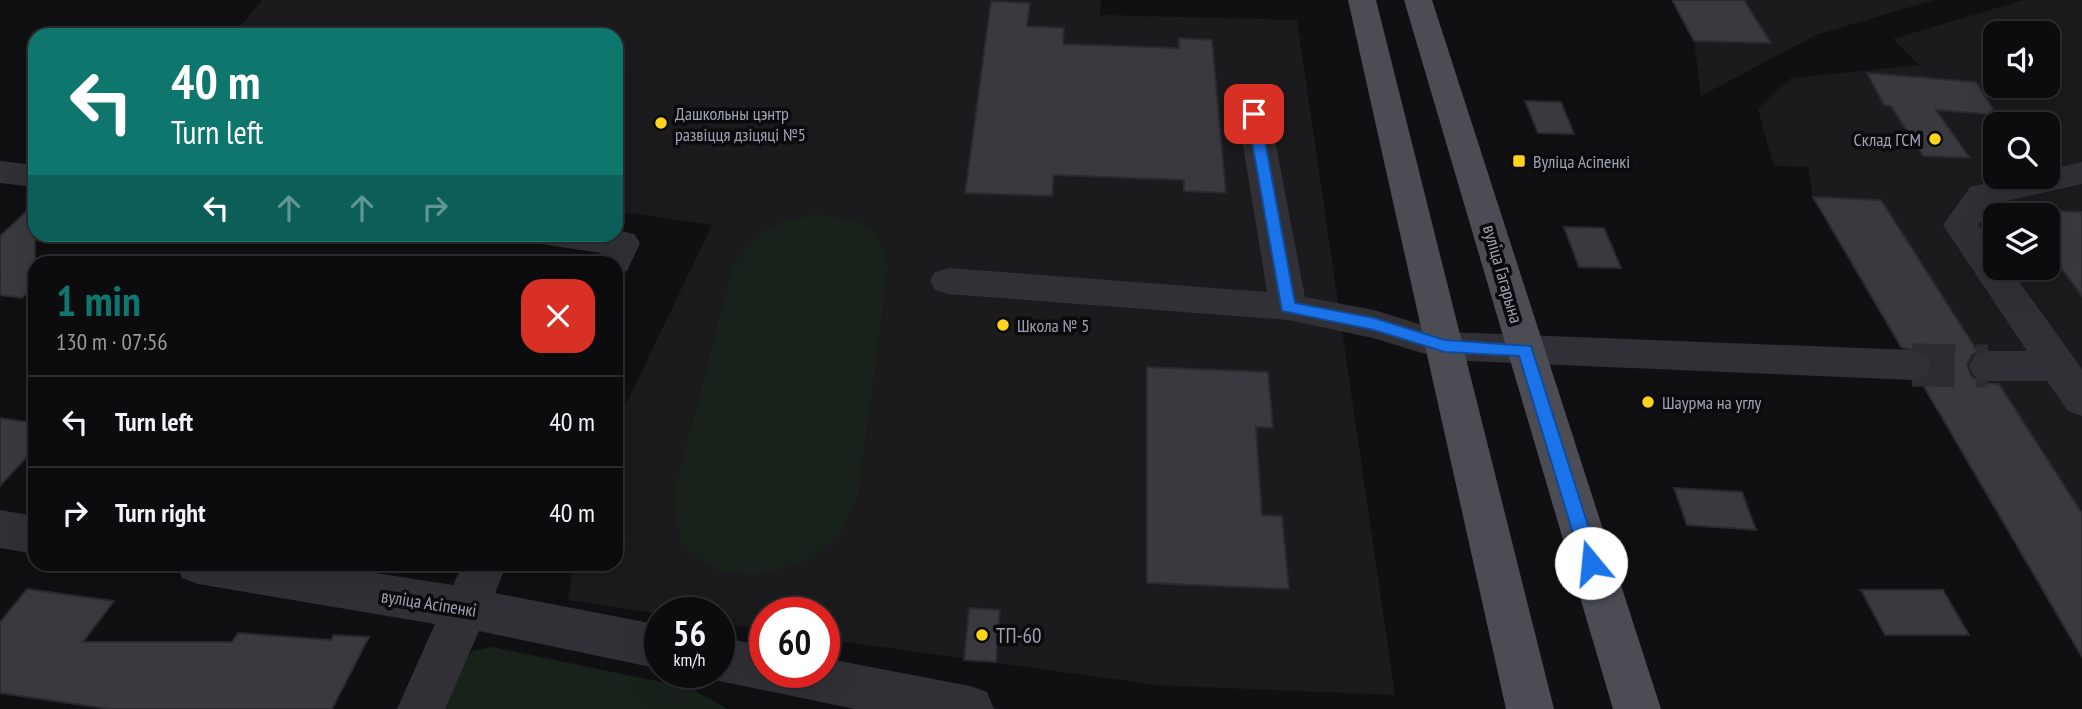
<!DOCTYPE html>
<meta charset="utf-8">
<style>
:root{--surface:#0c0b0d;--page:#1a191b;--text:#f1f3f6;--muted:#9a9b9d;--line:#2c2b2e;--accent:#0f766e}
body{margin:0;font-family:"PT Sans Narrow",sans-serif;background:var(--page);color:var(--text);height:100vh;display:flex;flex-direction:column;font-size:26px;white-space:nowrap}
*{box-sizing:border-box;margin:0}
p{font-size:23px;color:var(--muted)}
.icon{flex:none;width:38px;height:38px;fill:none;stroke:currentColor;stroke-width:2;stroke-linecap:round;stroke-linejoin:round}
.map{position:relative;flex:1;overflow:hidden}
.panel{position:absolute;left:28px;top:256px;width:595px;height:315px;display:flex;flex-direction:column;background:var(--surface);border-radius:21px;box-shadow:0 7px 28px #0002,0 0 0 2px var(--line)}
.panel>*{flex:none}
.hud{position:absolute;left:28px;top:28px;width:595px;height:214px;border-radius:21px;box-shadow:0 7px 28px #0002,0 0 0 2px var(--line);background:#0f766e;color:#fff;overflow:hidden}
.buttons{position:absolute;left:1983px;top:21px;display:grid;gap:14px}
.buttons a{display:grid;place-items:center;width:77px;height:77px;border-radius:14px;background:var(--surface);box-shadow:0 7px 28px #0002,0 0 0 2px var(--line);font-size:35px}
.speed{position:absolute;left:644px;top:597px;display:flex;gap:14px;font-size:35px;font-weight:700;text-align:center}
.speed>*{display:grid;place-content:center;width:91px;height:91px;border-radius:50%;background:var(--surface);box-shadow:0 7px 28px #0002,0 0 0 2px var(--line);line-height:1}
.speed small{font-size:18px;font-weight:400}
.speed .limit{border:10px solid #d22;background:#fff;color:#111}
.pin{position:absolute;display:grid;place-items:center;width:60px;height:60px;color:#fff;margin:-30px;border-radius:14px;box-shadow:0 4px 10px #0006}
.me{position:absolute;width:77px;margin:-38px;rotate:343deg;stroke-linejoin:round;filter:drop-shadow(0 0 5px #0008)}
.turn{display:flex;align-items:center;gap:24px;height:147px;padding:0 28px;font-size:32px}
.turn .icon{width:91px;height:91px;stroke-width:2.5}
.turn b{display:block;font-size:49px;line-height:60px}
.lanes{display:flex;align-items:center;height:66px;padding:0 28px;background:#0003;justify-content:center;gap:35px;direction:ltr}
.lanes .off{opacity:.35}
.round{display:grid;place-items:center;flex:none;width:74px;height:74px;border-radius:21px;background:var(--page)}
.overview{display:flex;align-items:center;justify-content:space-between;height:119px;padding:0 28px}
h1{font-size:42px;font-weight:800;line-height:52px;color:var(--accent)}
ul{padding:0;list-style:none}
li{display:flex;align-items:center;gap:21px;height:91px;padding:0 28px;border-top:2px solid var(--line)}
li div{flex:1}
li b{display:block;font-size:26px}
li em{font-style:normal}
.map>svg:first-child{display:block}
.built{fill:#1b1b1e;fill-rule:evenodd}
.green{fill:#19211b}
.building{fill:#39393f;stroke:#2a292d;stroke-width:2}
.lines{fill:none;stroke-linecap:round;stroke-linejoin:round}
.minor-tunnel{stroke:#2d2c31;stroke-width:43;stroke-dasharray:43 21;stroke-linecap:butt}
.minor{fill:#303036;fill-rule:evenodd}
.major{fill:#4c4c55;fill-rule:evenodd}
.route{fill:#1a73e8;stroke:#114b97;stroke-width:2}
.poi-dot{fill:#fdd41b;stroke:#0b0a0c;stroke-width:2.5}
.labels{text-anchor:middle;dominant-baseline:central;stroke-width:7;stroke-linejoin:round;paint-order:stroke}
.poi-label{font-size:18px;fill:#9fa2b3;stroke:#0b0a0c;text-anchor:start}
.street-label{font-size:18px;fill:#9fa2b3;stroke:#0b0a0c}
.near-poi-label{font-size:21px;fill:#9fa2b3;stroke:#0b0a0c;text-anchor:start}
</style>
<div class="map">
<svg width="2082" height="709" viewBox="0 0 2082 709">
<rect width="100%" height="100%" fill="#100f11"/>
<g class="built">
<path d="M262 0H1101L1100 15 1297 20 1395 695 1156 685 824 639V612H765V630L719 623V612L660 614 568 600 574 564H616V425L712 225 616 211V35H233Z"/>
<path d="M1672 0H1934L1816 35 1701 96 1694 41Z"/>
<path d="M2023 0H2082V657L1813 197 1808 167 1774 166 1758 110 1791 78 1919 65 1893 39ZM1995 33H2048V86H1995ZM1995 124H2048V177H1995ZM1995 215H2048V268H1995Z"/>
</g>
<g class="green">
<path d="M819 214C861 221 876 221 888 265L858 494 840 534 810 560 755 576 715 570 681 543 674 495 733 266C761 227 772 222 819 214Z"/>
<path d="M492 647 690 688 728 709H441L458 669 472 651Z"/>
</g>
<g class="building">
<path d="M1672 0H1744L1771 43 1694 41Z"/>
<path d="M991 1 1030 3 1027 26 1064 28 1063 44 1179 48V38L1212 40 1226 193 1184 191V180L1054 175 1052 196 965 193Z"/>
<path d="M1867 73 1976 82 1997 115 1936 110 1970 158 1923 156 1891 106 1884 105Z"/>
<path d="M1525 101 1561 102 1574 134 1538 133Z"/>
<path d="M1813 197 1881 200 1978 352 1972 355 1967 365 1972 377 1987 383 1999 384 2082 513V657L1920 380 1928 376 1933 366 1928 354 1901 347Z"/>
<path d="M35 203V286L22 298 0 295V236Z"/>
<path d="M2048 210 2082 212V296L2048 251Z"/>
<path d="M1564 227 1604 228 1621 268 1579 267Z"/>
<path d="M1147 367 1268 372 1273 428 1256 427 1262 515 1282 516 1289 589 1147 583Z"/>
<path d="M0 418 35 423V448L0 486Z"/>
<path d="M1674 488 1742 492 1756 530 1687 525Z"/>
<path d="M27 589 114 601 83 642H232L238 633 331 640 334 635 369 637 332 709H109L0 693V622Z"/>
<path d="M1861 590H1943L1969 635H1885Z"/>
<path d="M969 608 1000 610 996 662 964 660Z"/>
</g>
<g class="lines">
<path class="minor-tunnel" d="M1912 365 1988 366"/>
<g class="minor">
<path d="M1254 104 1265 107 1270 114 1305 297 1374 310 1445 332 1912 350 1926 355 1931 365 1926 375 1912 380 1445 360 1373 338 1288 320 948 294 935 290 930 281 935 272 948 268 1267 292 1238 114 1243 107Z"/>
<path d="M0 161 35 165V187L0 183Z"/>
<path d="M2082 162V184L1993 204 1978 225 1995 248V268H2009L2082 369V416L2068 411 2047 381H1988L1974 376 1969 366 1974 356 1988 351H2027L1943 225 1970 187 2015 177H2048V170Z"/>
<path d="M616 230 634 234 640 243 627 271 616 274V262H596L600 253 529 242 524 234H616Z"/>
<path d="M0 510 35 516V554L0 548Z"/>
<path d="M176 564H317L453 585 463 564H507L495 593 660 625V669L479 631 445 709H397L435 624 198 584 182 578Z"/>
<path d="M719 637 765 646V672H824V658L970 686 987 692 994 709H855L719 681 701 672H719Z"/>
</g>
<g class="major">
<path d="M1348 0H1376L1554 709H1506Z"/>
<path d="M1404 0H1432L1661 709H1613Z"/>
</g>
</g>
<path class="route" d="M1254 110 1260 114 1295 303 1374 318 1445 340 1531 346 1600 563 1598 569H1585L1582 563 1519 356 1445 352 1374 330 1282 311 1247 114Z"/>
<g class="poi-dot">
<circle cx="661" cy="123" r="7"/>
<circle cx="1935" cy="139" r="7"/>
<rect x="1512" y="154" width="14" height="14" rx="3.5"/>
<circle cx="1003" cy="325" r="7"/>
<circle cx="1648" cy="402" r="7"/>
<circle cx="982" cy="635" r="7"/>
</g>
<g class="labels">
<g class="poi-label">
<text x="675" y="113">Дашкольны цэнтр<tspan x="675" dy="21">развіцця дзіцяці №5</tspan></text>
<text x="1921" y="139" text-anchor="end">Склад ГСМ</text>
<text x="1533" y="161">Вуліца Асіпенкі</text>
<text x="1017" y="325">Школа № 5</text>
<text x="1662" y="402">Шаурма на углу</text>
</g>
<g class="street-label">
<text transform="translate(1503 274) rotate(74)">вуліца Гагарына</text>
<text transform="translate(429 603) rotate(9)">вуліца Асіпенкі</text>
</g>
<g class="near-poi-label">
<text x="996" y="635">ТП-60</text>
</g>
</g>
</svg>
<div class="buttons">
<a><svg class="icon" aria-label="sound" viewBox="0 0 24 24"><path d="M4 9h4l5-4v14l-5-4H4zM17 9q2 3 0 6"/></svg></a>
<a><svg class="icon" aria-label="search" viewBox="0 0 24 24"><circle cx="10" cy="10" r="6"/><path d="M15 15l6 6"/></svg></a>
<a><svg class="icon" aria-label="layers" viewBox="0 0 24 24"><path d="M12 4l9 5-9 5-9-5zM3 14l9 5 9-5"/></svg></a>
</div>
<div class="speed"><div>56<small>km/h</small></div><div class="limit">60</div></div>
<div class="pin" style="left:1254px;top:114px;background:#d93025"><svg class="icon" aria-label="arrive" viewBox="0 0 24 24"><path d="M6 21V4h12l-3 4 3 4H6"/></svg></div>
<svg class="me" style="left:1591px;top:563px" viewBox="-20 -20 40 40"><circle r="19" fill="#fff"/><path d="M0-13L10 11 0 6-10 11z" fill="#1a73e8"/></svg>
<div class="hud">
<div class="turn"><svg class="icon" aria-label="left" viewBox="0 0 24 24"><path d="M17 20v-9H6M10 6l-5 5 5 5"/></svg><div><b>40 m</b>Turn left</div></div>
<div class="lanes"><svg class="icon" aria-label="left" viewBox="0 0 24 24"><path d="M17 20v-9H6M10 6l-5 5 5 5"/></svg><svg class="icon off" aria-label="ahead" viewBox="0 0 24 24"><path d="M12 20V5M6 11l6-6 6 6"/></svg><svg class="icon off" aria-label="ahead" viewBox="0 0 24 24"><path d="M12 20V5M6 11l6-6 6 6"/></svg><svg class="icon off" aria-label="right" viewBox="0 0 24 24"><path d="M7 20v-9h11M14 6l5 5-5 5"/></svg></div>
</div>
<section class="panel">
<div class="overview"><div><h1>1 min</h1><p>130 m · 07:56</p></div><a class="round" style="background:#d93025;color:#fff"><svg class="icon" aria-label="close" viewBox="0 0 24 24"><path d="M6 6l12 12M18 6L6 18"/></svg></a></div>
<ul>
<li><svg class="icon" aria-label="left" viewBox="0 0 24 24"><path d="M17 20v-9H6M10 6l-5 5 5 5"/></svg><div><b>Turn left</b></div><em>40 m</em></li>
<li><svg class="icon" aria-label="right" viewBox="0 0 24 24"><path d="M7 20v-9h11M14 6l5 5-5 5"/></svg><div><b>Turn right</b></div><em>40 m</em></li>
</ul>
</section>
</div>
